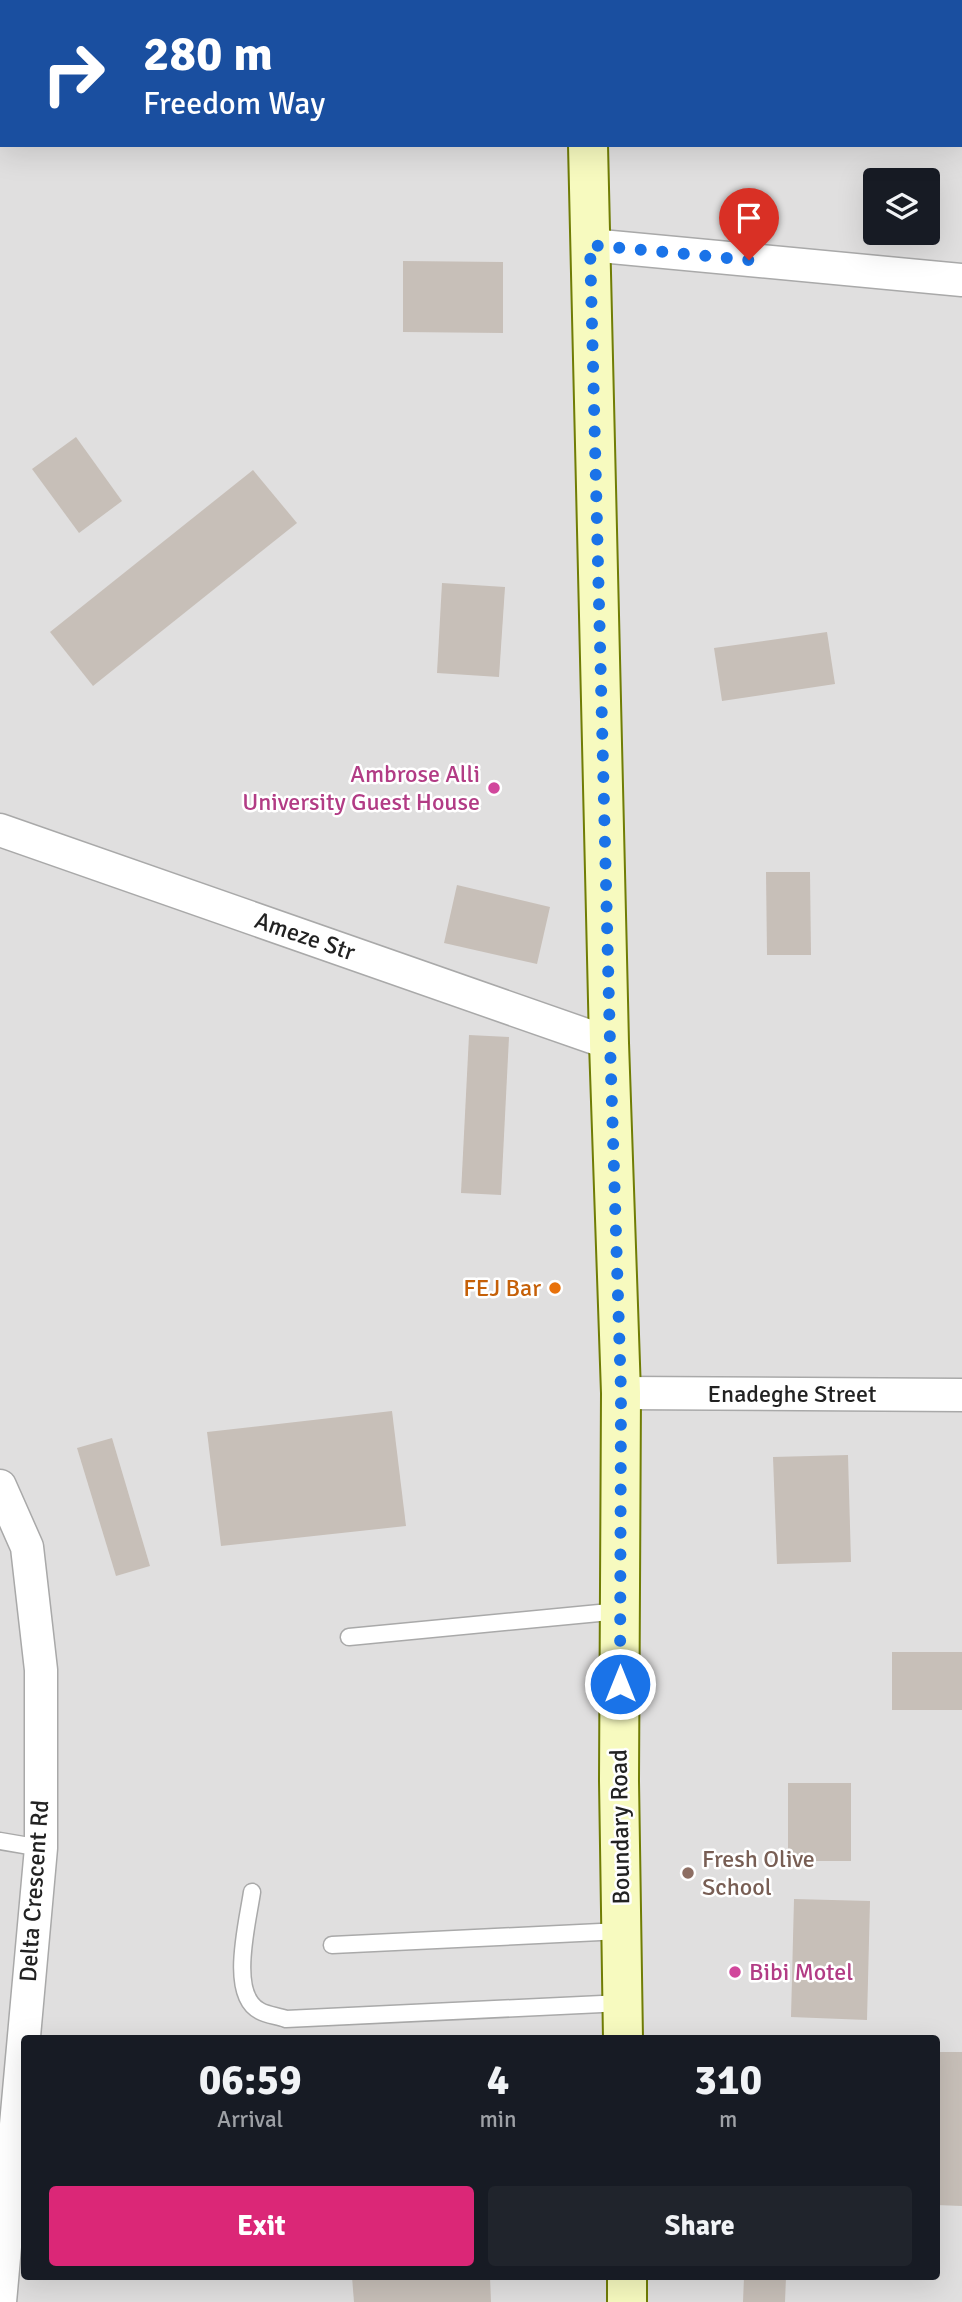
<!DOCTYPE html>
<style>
:root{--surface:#171b24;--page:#20242c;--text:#f1f3f6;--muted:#9ea1a6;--accent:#db2777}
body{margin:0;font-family:Signika,sans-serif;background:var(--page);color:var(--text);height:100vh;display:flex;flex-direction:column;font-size:26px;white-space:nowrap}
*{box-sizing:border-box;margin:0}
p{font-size:23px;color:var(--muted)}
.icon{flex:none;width:38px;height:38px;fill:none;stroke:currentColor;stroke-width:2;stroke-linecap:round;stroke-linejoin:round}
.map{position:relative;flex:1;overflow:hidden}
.sheet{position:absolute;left:21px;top:2035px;width:919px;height:245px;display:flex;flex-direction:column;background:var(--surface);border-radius:7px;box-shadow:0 7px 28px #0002}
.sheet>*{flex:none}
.banner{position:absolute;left:0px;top:0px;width:962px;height:147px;box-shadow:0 7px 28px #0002;background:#1a4fa0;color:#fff;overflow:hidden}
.controls{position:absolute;left:863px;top:168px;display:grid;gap:14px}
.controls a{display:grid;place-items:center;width:77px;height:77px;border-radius:7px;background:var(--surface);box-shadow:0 7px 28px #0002;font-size:35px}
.pin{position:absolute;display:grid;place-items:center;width:60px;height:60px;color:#fff;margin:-72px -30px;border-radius:50% 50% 50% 0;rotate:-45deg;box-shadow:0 0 7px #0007}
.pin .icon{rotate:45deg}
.me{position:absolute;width:77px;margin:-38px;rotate:0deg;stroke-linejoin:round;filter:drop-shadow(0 0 5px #0008)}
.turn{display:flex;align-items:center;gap:24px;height:147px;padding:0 28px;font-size:32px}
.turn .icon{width:91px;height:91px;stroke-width:2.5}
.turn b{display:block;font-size:49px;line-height:60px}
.eta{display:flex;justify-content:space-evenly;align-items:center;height:119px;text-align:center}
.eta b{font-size:42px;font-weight:700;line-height:49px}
.cta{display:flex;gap:14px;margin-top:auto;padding:14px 28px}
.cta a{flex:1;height:80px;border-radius:7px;background:var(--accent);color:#fff;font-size:28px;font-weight:700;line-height:80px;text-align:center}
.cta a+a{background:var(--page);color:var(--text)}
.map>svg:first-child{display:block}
.residential{fill:#e0dfdf;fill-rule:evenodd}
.building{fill:#c7bfb8}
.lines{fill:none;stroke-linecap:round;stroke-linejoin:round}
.lane-casing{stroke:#a9a9a9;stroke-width:19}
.street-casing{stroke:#a9a9a9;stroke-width:35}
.secondary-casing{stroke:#707d05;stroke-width:42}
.lane{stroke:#fff;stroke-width:16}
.street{stroke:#fff;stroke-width:32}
.secondary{stroke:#f7fabf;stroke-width:38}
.route{stroke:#1a73e8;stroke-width:12;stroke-dasharray:0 21.6}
.hotel-dot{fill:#d1479c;stroke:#fff;stroke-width:2.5}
.food-dot{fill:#e8710a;stroke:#fff;stroke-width:2.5}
.education-dot{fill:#8d6e63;stroke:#fff;stroke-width:2.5}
.labels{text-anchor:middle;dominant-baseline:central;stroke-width:5;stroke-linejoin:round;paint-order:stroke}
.hotel-label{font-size:24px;fill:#b23c85;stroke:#fff;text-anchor:end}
.street-label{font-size:24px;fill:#222;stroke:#fff}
.food-label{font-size:24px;fill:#c56008;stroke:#fff;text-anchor:end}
.education-label{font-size:24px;fill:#785e54;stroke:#fff;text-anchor:start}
</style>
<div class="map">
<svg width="962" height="2302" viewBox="0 0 962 2302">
<rect width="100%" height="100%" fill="#f2efe9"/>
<path class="residential" d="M0 0H962V2302H0ZM2 2H961V145H2ZM875 180H928V233H875ZM24 2039H936V2277H24Z"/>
<g class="building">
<path d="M403 261 503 262V333L403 332Z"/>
<path d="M76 437 122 501 79 533 32 469Z"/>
<path d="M253 470 297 523 93 686 50 632Z"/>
<path d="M442 583 505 587 499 677 437 673Z"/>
<path d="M827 632 835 684 722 701 714 648Z"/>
<path d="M766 872H810L811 955H767Z"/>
<path d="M457 885 550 907 537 964 444 943Z"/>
<path d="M469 1035 509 1037 501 1195 461 1193Z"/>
<path d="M392 1411 406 1526 221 1546 207 1432Z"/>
<path d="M112 1438 150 1566 116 1576 77 1448Z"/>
<path d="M848 1455 851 1562 777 1564 773 1457Z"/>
<rect x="892" y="1652" width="70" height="58"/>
<rect x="788" y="1783" width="63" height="78"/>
<path d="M794 1899 870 1901 867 2020 791 2017Z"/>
<path d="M936 2052H962V2206L936 2205Z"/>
<path d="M352 2277H490L491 2302H354Z"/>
<path d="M744 2277H786L785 2302H743Z"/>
</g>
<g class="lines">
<defs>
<g id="lane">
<path d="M349 1637 620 1611"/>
<path d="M0 1841 41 1848"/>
<path d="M252 1892C248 1921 228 1995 260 2011 267 2015 278 2016 286 2019L623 2003"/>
<path d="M332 1945 621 1931"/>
</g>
<g id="street">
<path d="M235 0 243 2"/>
<path d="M590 245 962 280"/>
<path d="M0 830 609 1043"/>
<path d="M621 1393 962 1395"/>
<path d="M0 1486 27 1547 41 1670V1848L0 2302"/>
</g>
<g id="secondary">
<path d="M590 2 591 0"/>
<path d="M588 145 609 1043 621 1393 619 1781 623 2039"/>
<path d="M627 2277V2302"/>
</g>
</defs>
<use href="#lane" class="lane-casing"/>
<use href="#street" class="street-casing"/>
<use href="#secondary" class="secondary-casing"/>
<use href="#lane" class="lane"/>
<use href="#street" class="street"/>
<use href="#secondary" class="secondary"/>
</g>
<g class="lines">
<path class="route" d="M620 1684 621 1392 610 1043 590 245 749 260"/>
</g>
<g class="hotel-dot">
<circle cx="494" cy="788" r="7"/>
<circle cx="735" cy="1972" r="7"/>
</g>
<circle class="food-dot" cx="555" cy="1288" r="7"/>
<circle class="education-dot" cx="688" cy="1873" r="7"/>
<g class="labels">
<g class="hotel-label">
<text x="480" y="774">Ambrose Alli<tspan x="480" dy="28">University Guest House</tspan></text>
<text x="749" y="1972" text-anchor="start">Bibi Motel</text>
</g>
<g class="street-label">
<text transform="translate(305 936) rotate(19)">Ameze Str</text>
<text x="792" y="1394">Enadeghe Street</text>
<text transform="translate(620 1827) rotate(-91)">Boundary Road</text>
<text transform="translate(34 1891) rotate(-86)">Delta Crescent Rd</text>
</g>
<g class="food-label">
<text x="541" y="1288">FEJ Bar</text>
</g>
<g class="education-label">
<text x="702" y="1859">Fresh Olive<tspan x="702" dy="28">School</tspan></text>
</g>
</g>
</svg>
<div class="controls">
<a><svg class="icon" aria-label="layers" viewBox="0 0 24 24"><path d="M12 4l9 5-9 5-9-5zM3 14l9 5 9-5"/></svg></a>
</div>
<div class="pin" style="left:749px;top:260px;background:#d93025"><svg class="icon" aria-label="arrive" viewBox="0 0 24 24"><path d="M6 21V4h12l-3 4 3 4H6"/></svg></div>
<svg class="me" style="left:620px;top:1684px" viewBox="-20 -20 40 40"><circle r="17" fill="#1a73e8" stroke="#fff" stroke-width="3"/><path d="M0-11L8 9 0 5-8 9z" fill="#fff"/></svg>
<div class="banner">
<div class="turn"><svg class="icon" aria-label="right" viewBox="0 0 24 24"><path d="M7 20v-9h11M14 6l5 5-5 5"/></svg><div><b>280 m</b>Freedom Way</div></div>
</div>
<section class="sheet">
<div class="eta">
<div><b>06:59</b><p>Arrival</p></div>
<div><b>4</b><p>min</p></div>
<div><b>310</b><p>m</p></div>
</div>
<div class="cta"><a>Exit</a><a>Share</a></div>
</section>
</div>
